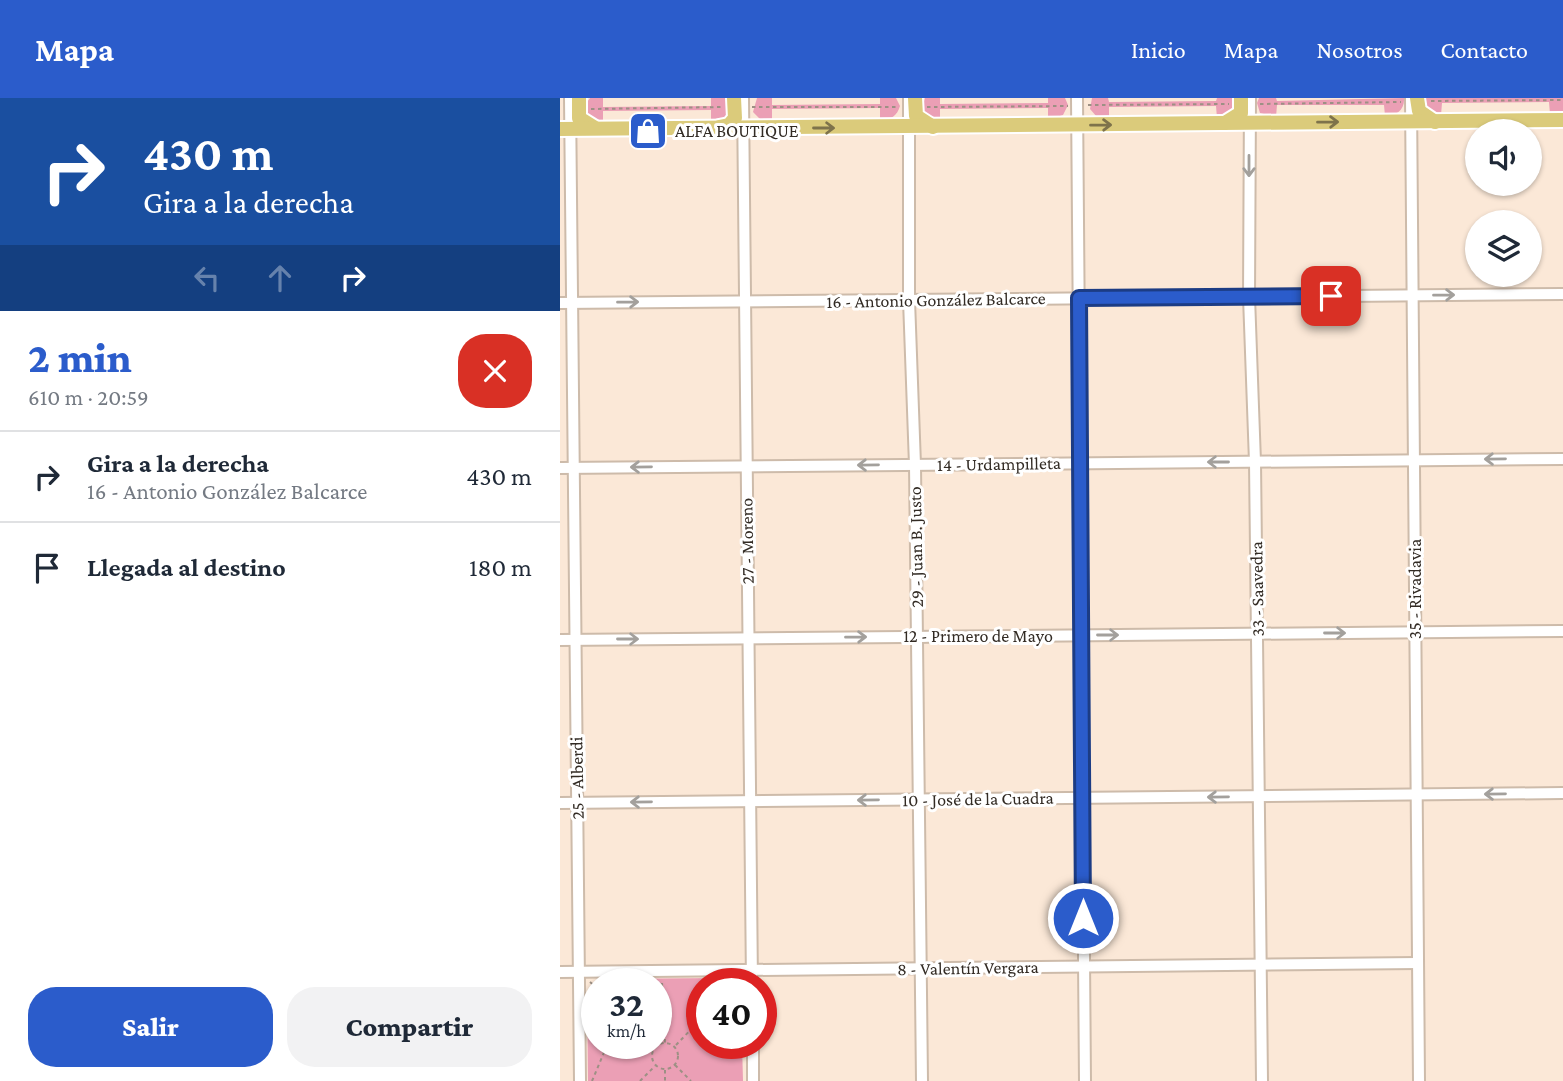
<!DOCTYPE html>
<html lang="es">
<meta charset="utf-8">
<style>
:root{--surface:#fff;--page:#f2f2f3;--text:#1f2937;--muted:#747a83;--line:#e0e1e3;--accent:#2b5ccb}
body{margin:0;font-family:"Crimson Pro",serif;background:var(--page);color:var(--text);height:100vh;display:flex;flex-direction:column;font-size:26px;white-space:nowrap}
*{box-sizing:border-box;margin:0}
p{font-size:23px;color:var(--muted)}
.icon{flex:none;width:38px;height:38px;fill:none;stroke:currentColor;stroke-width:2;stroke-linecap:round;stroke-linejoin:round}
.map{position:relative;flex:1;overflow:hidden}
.side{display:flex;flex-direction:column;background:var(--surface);width:560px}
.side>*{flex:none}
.guide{background:#1a4fa0;color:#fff;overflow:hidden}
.fabs{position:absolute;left:905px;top:21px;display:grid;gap:14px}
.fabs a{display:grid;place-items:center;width:77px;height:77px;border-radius:50%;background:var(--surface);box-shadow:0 2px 5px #0004;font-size:35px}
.speed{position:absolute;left:21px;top:870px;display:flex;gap:14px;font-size:35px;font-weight:700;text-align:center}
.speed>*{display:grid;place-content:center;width:91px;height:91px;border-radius:50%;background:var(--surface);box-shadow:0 2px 5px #0004;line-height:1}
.speed small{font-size:18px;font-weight:400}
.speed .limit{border:10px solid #d22;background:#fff;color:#111}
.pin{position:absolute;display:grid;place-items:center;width:60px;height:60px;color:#fff;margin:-30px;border-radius:14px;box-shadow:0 4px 10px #0006}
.me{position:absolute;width:77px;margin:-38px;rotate:0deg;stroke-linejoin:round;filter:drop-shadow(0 0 5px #0008)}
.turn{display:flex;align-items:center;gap:24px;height:147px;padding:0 28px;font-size:32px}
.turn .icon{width:91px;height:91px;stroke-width:2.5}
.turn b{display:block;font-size:49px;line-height:60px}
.lanes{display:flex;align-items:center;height:66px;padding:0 28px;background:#0003;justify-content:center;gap:35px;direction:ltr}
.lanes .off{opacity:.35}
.round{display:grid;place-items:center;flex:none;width:74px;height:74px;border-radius:28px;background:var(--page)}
.head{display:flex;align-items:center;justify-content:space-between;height:119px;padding:0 28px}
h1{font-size:42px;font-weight:800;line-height:52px;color:var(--accent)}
.button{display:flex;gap:14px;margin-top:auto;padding:14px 28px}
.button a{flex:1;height:80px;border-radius:28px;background:var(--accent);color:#fff;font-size:28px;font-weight:800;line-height:80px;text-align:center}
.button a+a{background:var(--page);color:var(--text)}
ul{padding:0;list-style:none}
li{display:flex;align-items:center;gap:21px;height:91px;padding:0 28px;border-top:2px solid var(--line)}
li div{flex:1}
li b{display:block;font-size:26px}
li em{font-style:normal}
header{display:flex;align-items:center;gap:42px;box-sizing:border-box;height:98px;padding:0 35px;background:var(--accent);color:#fff}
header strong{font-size:33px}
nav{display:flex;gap:38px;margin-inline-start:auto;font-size:24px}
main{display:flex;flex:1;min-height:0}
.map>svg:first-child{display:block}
.green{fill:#eb9fb5;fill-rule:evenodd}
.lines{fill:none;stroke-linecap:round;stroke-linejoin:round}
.minor-casing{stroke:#cdbbaa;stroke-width:14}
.major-casing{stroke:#fff;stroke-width:18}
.path{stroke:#9d9084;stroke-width:2;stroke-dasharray:3.5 3.5;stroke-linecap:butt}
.minor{stroke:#fff;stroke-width:10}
.major{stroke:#dbcb7b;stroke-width:14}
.oneway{stroke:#7e734b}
.oneway2{stroke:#a3a09c}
.route-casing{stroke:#1c3c84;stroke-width:18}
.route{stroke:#2b5ccb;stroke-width:12}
.labels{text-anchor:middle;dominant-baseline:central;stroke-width:6;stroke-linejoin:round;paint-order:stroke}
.poi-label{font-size:18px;fill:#322b24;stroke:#fff;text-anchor:start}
.street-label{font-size:18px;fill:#322b24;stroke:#fff}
</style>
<header>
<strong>Mapa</strong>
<nav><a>Inicio</a><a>Mapa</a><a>Nosotros</a><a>Contacto</a></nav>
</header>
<main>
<section class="side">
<div class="guide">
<div class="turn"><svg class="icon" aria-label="right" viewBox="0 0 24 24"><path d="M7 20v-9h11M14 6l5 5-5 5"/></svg><div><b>430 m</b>Gira a la derecha</div></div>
<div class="lanes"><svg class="icon off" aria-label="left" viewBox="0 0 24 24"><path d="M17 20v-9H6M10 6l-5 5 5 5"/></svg><svg class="icon off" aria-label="ahead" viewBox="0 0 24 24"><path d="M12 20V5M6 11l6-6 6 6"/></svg><svg class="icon" aria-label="right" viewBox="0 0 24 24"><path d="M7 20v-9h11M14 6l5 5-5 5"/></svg></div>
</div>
<div class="head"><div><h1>2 min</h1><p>610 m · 20:59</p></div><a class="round" style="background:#d93025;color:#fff"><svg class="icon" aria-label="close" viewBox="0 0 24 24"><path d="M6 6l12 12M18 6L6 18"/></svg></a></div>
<ul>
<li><svg class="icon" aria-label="right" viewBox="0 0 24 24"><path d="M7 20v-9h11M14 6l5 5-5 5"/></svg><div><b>Gira a la derecha</b><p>16 - Antonio González Balcarce</p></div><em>430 m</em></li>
<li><svg class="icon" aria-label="arrive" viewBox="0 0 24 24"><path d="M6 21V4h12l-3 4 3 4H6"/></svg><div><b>Llegada al destino</b></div><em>180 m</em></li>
</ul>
<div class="button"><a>Salir</a><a>Compartir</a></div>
</section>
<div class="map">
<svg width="1003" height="983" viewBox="0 0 1003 983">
<rect width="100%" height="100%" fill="#fbe8d7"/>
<g class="green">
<path d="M30 0H43V9L151 8V0H165L170 5C169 19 164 22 151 24V12L43 13V25H37L24 16 25 7Z"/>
<path d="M197 0H212V7L320 6V0H336L340 8C337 18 331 22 320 22V10L212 11V23L200 21 193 14Z"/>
<path d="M365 0H380V6L488 5V0H505L508 7 503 17 488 22V10L380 11V22L374 23 361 13Z"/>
<path d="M532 0H548L549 4 656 3 657 0H675V10L668 18 657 20 656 8 549 9V20L537 19 530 11Z"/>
<path d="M699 0H716L717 3 844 0C845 12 836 18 825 18L824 7H717L716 19 700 15 697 5Z"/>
<path d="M863 0H1003V13L990 16 989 4 882 5 881 17 866 12Z"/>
<path d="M159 880 171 885 142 886V945H182L183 983H28L27 896 32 886 41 881ZM37 886H96V945H37Z"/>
</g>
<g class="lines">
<defs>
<g id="minor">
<path d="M10 0 20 983"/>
<path d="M183 0 192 886"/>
<path d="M349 0V202L355 367 362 983"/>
<path d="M517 0 525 983"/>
<path d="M690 0 689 199 695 364 702 983"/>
<path d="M851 0 859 983"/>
<path d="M0 205 1003 196"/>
<path d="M0 370 1003 361"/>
<path d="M0 542 1003 533"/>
<path d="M0 705 1003 695"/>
<path d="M0 874 858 865"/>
<path d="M193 945V983"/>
</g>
<g id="major">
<path d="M19 0V20L35 30"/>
<path d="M355 0 356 18 373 29"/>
<path d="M857 0 859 13 875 24"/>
<path d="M665 25 681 15V0"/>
<path d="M159 29 169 27 175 20 174 0"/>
<path d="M0 31 1003 22"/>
</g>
</defs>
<use href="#minor" class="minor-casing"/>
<use href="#major" class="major-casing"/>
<g class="path">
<path d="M871 3 1003 2"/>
<path d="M700 6 841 4"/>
<path d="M528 7 669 6"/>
<path d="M192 9H337"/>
<path d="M367 9 508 8"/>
<path d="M31 11 162 9"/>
<path d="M30 884 37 890"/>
<path d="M102 885 105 945"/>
<circle cx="105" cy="958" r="13"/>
<path d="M116 947 142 920"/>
<path d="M115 967 131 983"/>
<path d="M105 972V983"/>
<path d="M32 983 48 945"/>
<path d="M80 983 95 968"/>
</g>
<use href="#minor" class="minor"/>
<use href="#major" class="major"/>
</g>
<defs><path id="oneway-shaft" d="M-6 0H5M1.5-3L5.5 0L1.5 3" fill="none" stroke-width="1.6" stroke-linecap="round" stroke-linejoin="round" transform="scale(1.75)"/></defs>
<g class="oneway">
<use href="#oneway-shaft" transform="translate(768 24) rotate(-1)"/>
<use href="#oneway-shaft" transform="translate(541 27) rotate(-1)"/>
<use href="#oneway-shaft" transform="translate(264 30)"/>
</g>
<g class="oneway2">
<use href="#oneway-shaft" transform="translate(689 68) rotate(90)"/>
<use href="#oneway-shaft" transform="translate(884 197) rotate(-1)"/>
<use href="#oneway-shaft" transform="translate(68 204) rotate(-1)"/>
<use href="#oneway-shaft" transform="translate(935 361) rotate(179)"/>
<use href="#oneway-shaft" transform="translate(658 364) rotate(180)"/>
<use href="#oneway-shaft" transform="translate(308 367) rotate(179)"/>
<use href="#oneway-shaft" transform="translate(81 369) rotate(179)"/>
<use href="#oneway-shaft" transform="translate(775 535)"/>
<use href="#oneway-shaft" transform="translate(548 537)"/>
<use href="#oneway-shaft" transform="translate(296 539) rotate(-1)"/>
<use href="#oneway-shaft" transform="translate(68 541)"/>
<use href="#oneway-shaft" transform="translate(935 696) rotate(179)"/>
<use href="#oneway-shaft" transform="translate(658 699) rotate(179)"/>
<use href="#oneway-shaft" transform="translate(308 702) rotate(179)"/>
<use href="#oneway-shaft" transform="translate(81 704) rotate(179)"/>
</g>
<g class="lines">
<defs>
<path id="route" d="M523 820 519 200 771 198"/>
</defs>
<use href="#route" class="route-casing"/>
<use href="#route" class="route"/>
</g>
<defs>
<symbol id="shop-square" viewBox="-11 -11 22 22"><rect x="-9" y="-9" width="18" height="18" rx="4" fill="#2b5ccb" stroke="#fff"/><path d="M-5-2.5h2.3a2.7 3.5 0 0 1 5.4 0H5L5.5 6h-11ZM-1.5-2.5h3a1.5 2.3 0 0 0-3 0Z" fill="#fff"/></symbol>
</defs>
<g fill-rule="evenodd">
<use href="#shop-square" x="66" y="11" width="44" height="44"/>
</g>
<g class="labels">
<g class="poi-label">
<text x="115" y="33">ALFA BOUTIQUE</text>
</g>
<g class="street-label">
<text transform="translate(376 202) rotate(-1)">16 - Antonio González Balcarce</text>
<text transform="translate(439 366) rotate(-1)">14 - Urdampilleta</text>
<text transform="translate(187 443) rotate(-91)">27 - Moreno</text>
<text transform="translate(356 449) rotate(-91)">29 - Juan B. Justo</text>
<text transform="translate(697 491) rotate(-91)">33 - Saavedra</text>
<text transform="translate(855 491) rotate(-90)">35 - Rivadavia</text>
<text x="418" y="538">12 - Primero de Mayo</text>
<text transform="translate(17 680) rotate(-91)">25 - Alberdi</text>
<text transform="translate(418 701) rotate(-1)">10 - José de la Cuadra</text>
<text transform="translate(408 870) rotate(-1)">8 - Valentín Vergara</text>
</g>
</g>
</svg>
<div class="fabs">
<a><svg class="icon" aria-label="sound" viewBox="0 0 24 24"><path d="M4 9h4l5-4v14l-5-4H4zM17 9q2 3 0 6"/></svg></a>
<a><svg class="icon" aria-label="layers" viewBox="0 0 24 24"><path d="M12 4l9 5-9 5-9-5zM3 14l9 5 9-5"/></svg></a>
</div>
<div class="speed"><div>32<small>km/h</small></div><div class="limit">40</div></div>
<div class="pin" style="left:771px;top:198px;background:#d93025"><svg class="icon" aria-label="arrive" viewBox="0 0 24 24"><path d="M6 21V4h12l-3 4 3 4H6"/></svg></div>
<svg class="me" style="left:523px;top:820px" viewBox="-20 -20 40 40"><circle r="17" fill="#2b5ccb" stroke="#fff" stroke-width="3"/><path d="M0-11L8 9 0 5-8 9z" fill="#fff"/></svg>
</div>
</main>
